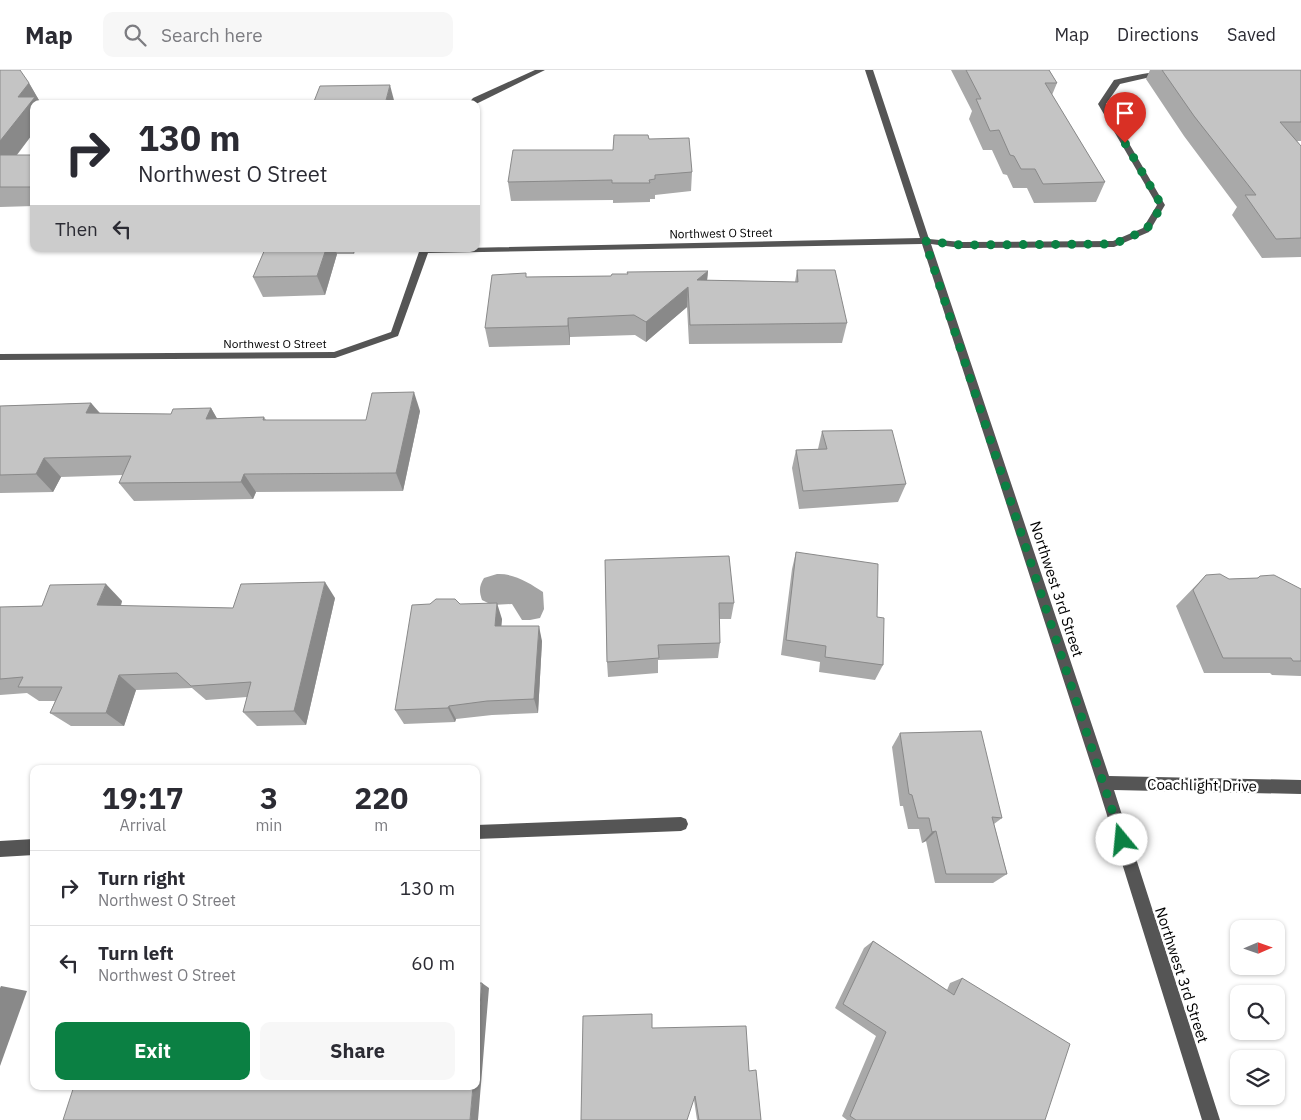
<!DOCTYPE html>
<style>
:root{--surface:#fff;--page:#f7f7f7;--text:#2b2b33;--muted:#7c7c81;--line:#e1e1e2;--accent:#0b8043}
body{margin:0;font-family:"IBM Plex Sans",sans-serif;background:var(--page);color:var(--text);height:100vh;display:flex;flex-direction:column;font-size:19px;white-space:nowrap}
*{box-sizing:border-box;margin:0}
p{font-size:16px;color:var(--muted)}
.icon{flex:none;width:28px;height:28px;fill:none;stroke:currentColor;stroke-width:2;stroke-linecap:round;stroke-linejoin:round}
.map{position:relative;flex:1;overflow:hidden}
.side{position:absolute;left:30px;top:695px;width:450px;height:325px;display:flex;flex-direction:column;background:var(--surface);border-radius:10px;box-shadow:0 1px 4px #0004}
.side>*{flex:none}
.hud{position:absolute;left:30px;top:30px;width:450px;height:152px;border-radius:10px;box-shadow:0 1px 4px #0004;background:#fff;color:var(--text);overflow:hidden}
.needle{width:32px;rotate:88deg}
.buttons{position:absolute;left:1230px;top:850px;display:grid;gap:10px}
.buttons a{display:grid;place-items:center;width:55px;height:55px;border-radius:10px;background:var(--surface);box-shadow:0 1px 4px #0004;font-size:25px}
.pin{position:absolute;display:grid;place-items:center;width:42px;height:42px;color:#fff;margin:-51px -21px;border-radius:50% 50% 50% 0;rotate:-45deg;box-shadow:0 0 5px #0007}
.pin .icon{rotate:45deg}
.me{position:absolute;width:55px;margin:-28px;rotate:343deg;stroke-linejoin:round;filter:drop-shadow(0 0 4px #0008)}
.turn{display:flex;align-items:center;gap:18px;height:105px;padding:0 25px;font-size:22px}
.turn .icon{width:65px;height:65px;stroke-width:2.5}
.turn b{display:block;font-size:35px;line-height:42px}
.then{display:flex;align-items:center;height:48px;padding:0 25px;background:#0003;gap:10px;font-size:19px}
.eta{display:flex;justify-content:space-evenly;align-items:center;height:85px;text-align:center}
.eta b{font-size:30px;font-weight:700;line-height:35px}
.cta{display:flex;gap:10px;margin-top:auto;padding:10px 25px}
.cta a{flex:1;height:58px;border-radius:10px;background:var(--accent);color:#fff;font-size:20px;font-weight:700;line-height:58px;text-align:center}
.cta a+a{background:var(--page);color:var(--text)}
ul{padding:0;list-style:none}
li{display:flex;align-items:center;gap:15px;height:75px;padding:0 25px;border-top:1px solid var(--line)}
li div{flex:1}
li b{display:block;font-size:19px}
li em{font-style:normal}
header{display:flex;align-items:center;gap:30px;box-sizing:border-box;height:70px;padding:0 25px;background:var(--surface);border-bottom:1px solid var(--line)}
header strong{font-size:24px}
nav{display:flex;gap:28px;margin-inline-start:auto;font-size:18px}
.search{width:350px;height:45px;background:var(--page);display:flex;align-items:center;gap:12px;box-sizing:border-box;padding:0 18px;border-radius:10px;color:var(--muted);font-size:19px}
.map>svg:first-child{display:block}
.water{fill:#a3a3a3}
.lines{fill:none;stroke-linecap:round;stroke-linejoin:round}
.minor{fill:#555;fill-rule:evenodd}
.wall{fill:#a9a9a9}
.shaded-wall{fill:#898989}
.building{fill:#c4c4c4;stroke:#898989}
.route{stroke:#0b8043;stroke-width:9;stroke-dasharray:0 16.2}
.labels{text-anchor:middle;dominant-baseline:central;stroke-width:5;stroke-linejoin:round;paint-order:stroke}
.far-street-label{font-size:12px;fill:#000;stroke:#fff}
.street-label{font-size:15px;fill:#000;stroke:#fff}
</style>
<header>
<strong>Map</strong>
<div class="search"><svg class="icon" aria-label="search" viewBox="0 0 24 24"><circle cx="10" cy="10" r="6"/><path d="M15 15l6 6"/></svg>Search here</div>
<nav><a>Map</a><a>Directions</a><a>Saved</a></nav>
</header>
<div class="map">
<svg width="1301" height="1050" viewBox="0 0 1301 1050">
<rect width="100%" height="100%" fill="#fff"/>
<path class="water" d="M497 504C513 503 530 513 543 522L544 539 540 548 530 550H522L512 534 492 535 482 530C479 521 479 516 484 508Z"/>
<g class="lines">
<g class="minor">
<path d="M535 0H545L476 34H468L473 28Z"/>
<path d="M865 0H873L929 169 961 172 1113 171 1143 158 1157 135 1098 34 1114 10C1128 7 1155 0 1168 3L1120 14 1106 34 1165 135 1149 162 1114 177 961 178 931 174 1109 706 1301 710V724L1114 720 1220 1050H1202L1097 713 922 174 428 183 398 266 335 288 0 290V284L334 282 391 262 420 179 920 168Z"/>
<path d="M681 747 686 749 688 754 686 759 681 761 476 769V755Z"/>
<path d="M34 769V785L0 787V771Z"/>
</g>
</g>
<g class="wall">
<path d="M0 0 29 13 40 32 34 34V62L17 85H34V136L0 137Z"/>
<path d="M951 0H1049L1057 13 1052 25 1105 112 1096 132 1034 133 1027 118H1013L1007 105 1003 104 992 80H983L969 49 972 41Z"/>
<path d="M1150 0H1301V71H1297L1301 76V187L1262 188 1232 145 1237 137 1184 66 1146 9Z"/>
<path d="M649 69 692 102 691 121 655 125V129H650V132L613 133V130L511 131 508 112Z"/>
<path d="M265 179H355L354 184H337L325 225 263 227 253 207Z"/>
<path d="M797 200 847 253 842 273 689 274 687 237 646 272 635 265 570 267V275L489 277 485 258 527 207 611 206 628 204 708 201 707 210 795 212Z"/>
<path d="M91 333 100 343 171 344 211 338 217 349 264 347 266 350H366L420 341 403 421 256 422 253 429 134 431 119 413 123 405 61 407 53 422 0 423V336Z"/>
<path d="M822 361 906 414 898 432 799 439 792 398 796 380 818 379Z"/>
<path d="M796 482 877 547 883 595 875 610 819 602 820 592 781 585 792 499Z"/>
<path d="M605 490 734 533 731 549H719L720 573 718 588 658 590V603L608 607 607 592Z"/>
<path d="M1206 505 1229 509 1257 508 1260 506 1301 519V606L1272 605 1270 603H1204L1176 536Z"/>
<path d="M335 528 306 655 257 656 243 642 247 627 206 630 192 618 136 620 124 656H71L50 643 55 631H39L27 623 0 625V537L42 536 122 531 121 536 233 538Z"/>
<path d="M460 534 502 549 501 556 542 571 538 643 492 645 456 649 455 652 404 654 395 640Z"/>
<path d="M900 663 1002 748 994 754 1007 804 993 813H935L926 771 922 773 919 759H908L903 736H900L892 677Z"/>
<path d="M873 871 947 920 950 913 962 908 1045 1050H847L842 1046 876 966 835 938 864 878Z"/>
<path d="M652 958 749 1001 761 1050H697L694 1030Z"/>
</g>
<g class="shaded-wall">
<path d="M29 13 40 32 39 34H34V62L2 104 0 101V71L18 27Z"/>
<path d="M390 15 395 34H385Z"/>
<path d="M326 179H335L337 184 325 225 317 206Z"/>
<path d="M352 179H355L354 184Z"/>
<path d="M708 201 706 221 697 210Z"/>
<path d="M688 217 687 237 646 272V252Z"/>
<path d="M568 248 570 267V275L568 256Z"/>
<path d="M414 322 420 341 403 421 396 403Z"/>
<path d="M91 333 106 351 86 343Z"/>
<path d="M211 338 222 357 206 349Z"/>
<path d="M44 388 61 407 53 422 36 404Z"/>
<path d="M244 404 256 422 253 429 241 412Z"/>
<path d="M325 512 335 528 306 655 294 641Z"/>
<path d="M106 514 122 531 115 551 97 535Z"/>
<path d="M497 533 502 549 500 572 495 556Z"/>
<path d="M539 556 542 571 538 643 534 629Z"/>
<path d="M119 605 136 620 124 656 106 643Z"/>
<path d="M449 636 456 649 455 652 448 638Z"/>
<path d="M936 761 926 771 922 773 932 762Z"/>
<path d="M482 913 489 918 478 1050H470L473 1016H476V981Z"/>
<path d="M1 916 27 921 0 996V918Z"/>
</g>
<g class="building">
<path d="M0 0H20L29 13 18 27H35L0 71Z"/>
<path d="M966 0H1049L1057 13H1045L1105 112 1043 114 1035 99H1021L1014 86 1010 85 999 60 990 61 976 29H981Z"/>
<path d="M1162 0H1301V52H1280L1301 76V168L1276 169 1245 125H1256L1194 46Z"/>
<path d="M390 15 385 34H313L320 16Z"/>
<path d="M614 65H648L649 69 689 68 692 102 655 105V109L649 110 650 113H612V110L508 112 513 80H613Z"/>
<rect x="0" y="85" width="34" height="32"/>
<path d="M265 179H326L317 206 253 207Z"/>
<path d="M797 200H835L847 253 690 255 688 217 646 252 634 245 568 248V256L485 258 492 205 526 203V207L611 206 612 204H628L627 202 708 201 697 210 798 212Z"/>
<path d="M414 322 396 403 244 404 241 412 119 413 131 386 44 388 36 404 0 405V336L91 333 86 343 171 344 173 339 211 338 206 349 264 347 263 350H366L372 323Z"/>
<path d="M892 360 906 414 803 421 796 380 827 379 822 361Z"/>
<path d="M796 482 878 494 877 547 884 548 883 595 825 587 826 576 786 570Z"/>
<path d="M729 486 734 533H719L720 573 658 575 659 588 607 592 605 490Z"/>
<path d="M1220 504 1229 509 1258 508 1260 506 1274 505 1301 519V591H1293L1291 588H1223L1193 520 1206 505Z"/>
<path d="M325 512 294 641 243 642 251 612 191 616 177 603 119 605 106 643H50L62 617H18L23 607 0 609V537L42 536 50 515 106 514 97 535 233 538 241 514Z"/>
<path d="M436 529H455L460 534 497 533 495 556H539L534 629 487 631 449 636 448 638 395 640 412 535 430 534Z"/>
<path d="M981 661 1002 748 992 747 1007 804H946L936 761 932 762 929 748H918L912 725 909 724 900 663Z"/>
<path d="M873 871 954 925 962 908 1070 974 1045 1050H856L850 1046 886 962 843 934Z"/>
<path d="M476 913H482L476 981Z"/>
<path d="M652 944V958L746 956 749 1001 756 1000 761 1050H699L695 1026 687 1050H581L583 946Z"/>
<path d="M74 1016H473L470 1050H63Z"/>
</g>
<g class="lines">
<path class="route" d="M1122 770 925 171 961 175 1114 174 1146 160 1162 136 1125 73"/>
</g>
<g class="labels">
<g class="far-street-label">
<text transform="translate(721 163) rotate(-1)">Northwest O Street</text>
<text x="275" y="273">Northwest O Street</text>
</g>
<g class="street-label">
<text transform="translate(1057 519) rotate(72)">Northwest 3rd Street</text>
<text transform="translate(1202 715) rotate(1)">Coachlight Drive</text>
<text transform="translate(1182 905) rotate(72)">Northwest 3rd Street</text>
</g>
</g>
</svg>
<div class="buttons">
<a><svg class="needle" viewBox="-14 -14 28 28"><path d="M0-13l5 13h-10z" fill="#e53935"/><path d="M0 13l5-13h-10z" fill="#7c7c81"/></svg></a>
<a><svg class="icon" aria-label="search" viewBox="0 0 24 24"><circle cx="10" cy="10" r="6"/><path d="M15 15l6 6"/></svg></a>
<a><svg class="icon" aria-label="layers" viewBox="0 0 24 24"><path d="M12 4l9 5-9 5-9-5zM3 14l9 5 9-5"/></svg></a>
</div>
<div class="pin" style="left:1125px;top:73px;background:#d93025"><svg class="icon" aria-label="arrive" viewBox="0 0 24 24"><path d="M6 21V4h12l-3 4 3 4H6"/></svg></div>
<svg class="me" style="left:1122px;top:770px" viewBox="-20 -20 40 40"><circle r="19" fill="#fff"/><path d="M0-13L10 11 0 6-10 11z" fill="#0b8043"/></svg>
<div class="hud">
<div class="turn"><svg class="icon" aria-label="right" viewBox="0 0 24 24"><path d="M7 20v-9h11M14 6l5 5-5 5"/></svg><div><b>130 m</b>Northwest O Street</div></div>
<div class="then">Then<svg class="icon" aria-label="left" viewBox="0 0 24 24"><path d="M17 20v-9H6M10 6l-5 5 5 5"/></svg></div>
</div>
<section class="side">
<div class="eta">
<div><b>19:17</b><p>Arrival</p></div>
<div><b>3</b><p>min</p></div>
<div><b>220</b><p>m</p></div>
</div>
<ul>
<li><svg class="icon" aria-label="right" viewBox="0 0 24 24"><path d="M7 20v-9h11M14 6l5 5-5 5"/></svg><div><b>Turn right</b><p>Northwest O Street</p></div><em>130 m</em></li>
<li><svg class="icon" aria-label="left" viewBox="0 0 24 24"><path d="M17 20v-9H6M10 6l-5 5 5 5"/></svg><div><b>Turn left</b><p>Northwest O Street</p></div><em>60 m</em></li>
</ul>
<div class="cta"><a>Exit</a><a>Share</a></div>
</section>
</div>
